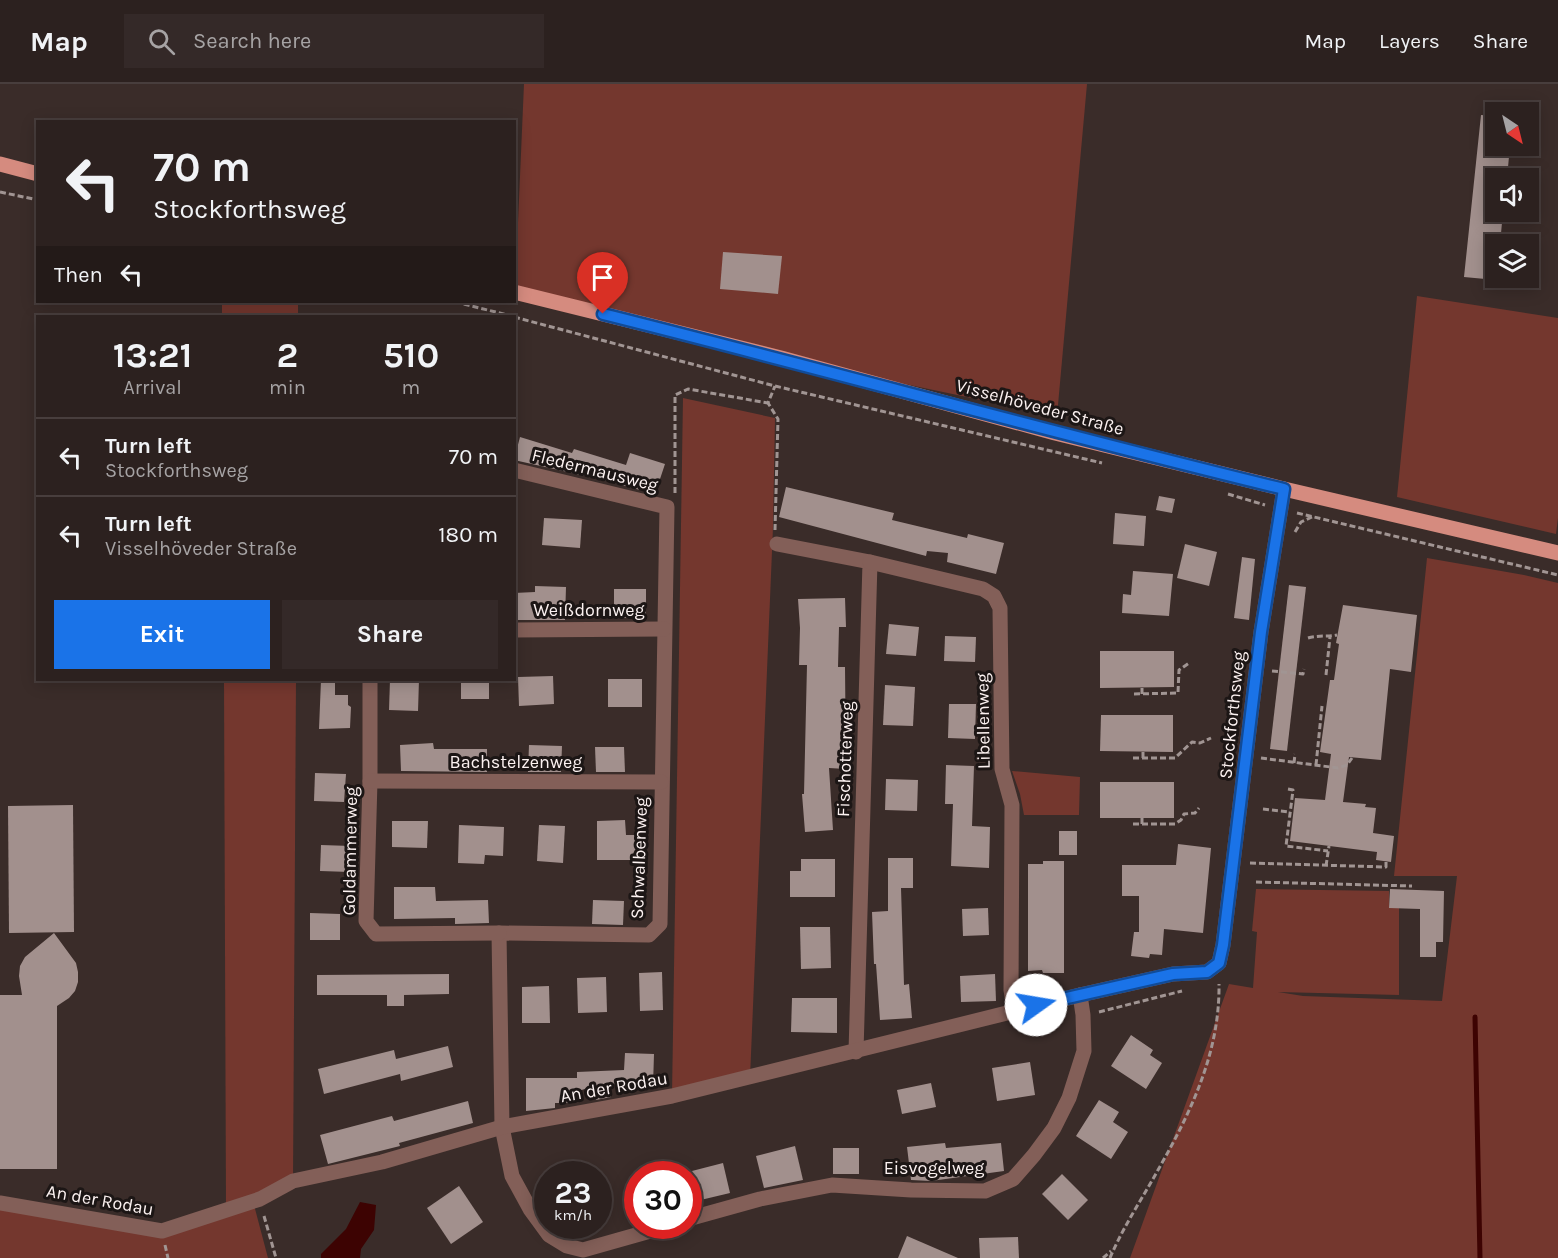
<!DOCTYPE html>
<meta charset="utf-8">
<style>
:root{--surface:#2c211f;--page:#342928;--text:#f1f3f6;--muted:#a6a3a4;--line:#483e3d;--accent:#1a73e8}
body{margin:0;font-family:Karla,sans-serif;background:var(--page);color:var(--text);height:100vh;display:flex;flex-direction:column;font-size:22px;white-space:nowrap}
*{box-sizing:border-box;margin:0}
p{font-size:20px;color:var(--muted)}
.icon{flex:none;width:33px;height:33px;fill:none;stroke:currentColor;stroke-width:2;stroke-linecap:round;stroke-linejoin:round}
.map{position:relative;flex:1;overflow:hidden}
.sheet{position:absolute;left:36px;top:231px;width:480px;height:366px;display:flex;flex-direction:column;background:var(--surface);border-radius:0px;box-shadow:0 3px 15px #0003,0 0 0 2px var(--line)}
.sheet>*{flex:none}
.top-card{position:absolute;left:36px;top:36px;width:480px;height:183px;border-radius:0px;box-shadow:0 3px 15px #0003,0 0 0 2px var(--line);background:#2c211f;color:var(--text);overflow:hidden}
.needle{width:39px;rotate:145deg}
.fabs{position:absolute;left:1485px;top:18px;display:grid;gap:12px}
.fabs a{display:grid;place-items:center;width:54px;height:54px;border-radius:0px;background:var(--surface);box-shadow:0 3px 15px #0003,0 0 0 2px var(--line);font-size:30px}
.speed{position:absolute;left:534px;top:1077px;display:flex;gap:12px;font-size:30px;font-weight:700;text-align:center}
.speed>*{display:grid;place-content:center;width:78px;height:78px;border-radius:50%;background:var(--surface);box-shadow:0 3px 15px #0003,0 0 0 2px var(--line);line-height:1}
.speed small{font-size:15px;font-weight:400}
.speed .limit{border:9px solid #d22;background:#fff;color:#111}
.pin{position:absolute;display:grid;place-items:center;width:51px;height:51px;color:#fff;margin:-62px -26px;border-radius:50% 50% 50% 0;rotate:-45deg;box-shadow:0 0 6px #0007}
.pin .icon{rotate:45deg}
.me{position:absolute;width:66px;margin:-33px;rotate:77deg;stroke-linejoin:round;filter:drop-shadow(0 0 4px #0008)}
.turn{display:flex;align-items:center;gap:21px;height:126px;padding:0 18px;font-size:27px}
.turn .icon{width:78px;height:78px;stroke-width:2.5}
.turn b{display:block;font-size:42px;line-height:51px}
.then{display:flex;align-items:center;height:57px;padding:0 18px;background:#0003;gap:12px;font-size:22px}
.eta{display:flex;justify-content:space-evenly;align-items:center;height:102px;text-align:center}
.eta b{font-size:36px;font-weight:700;line-height:42px}
.primary-button{display:flex;gap:12px;margin-top:auto;padding:12px 18px}
.primary-button a{flex:1;height:69px;border-radius:0px;background:var(--accent);color:#fff;font-size:24px;font-weight:700;line-height:69px;text-align:center}
.primary-button a+a{background:var(--page);color:var(--text)}
ul{padding:0;list-style:none}
li{display:flex;align-items:center;gap:18px;height:78px;padding:0 18px;border-top:2px solid var(--line)}
li div{flex:1}
li b{display:block;font-size:22px}
li em{font-style:normal}
header{display:flex;align-items:center;gap:36px;box-sizing:border-box;height:84px;padding:0 30px;background:var(--surface);border-bottom:2px solid var(--line)}
header strong{font-size:28px}
nav{display:flex;gap:33px;margin-inline-start:auto;font-size:21px}
.search{width:420px;height:54px;background:var(--page);display:flex;align-items:center;gap:15px;box-sizing:border-box;padding:0 21px;border-radius:0px;color:var(--muted);font-size:22px}
.map>svg:first-child{display:block}
.green{fill:#74372e}
.water{fill:#3d0302}
.lines{fill:none;stroke-linecap:round;stroke-linejoin:round}
.stream{stroke:#3d0302;stroke-width:5}
.building{fill:#a2908d}
.path{stroke:#a19593;stroke-width:3;stroke-dasharray:6 3;stroke-linecap:butt}
.minor{stroke:#835f58;stroke-width:15}
.major{stroke:#d58b7f;stroke-width:15}
.route-casing{stroke:#114b97;stroke-width:15}
.route{stroke:#1a73e8;stroke-width:10}
.labels{text-anchor:middle;dominant-baseline:central;stroke-width:6;stroke-linejoin:round;paint-order:stroke}
.street-label{font-size:18px;fill:#fcf2f1;stroke:#1c1615}
</style>
<header>
<strong>Map</strong>
<div class="search"><svg class="icon" aria-label="search" viewBox="0 0 24 24"><circle cx="10" cy="10" r="6"/><path d="M15 15l6 6"/></svg>Search here</div>
<nav><a>Map</a><a>Layers</a><a>Share</a></nav>
</header>
<div class="map">
<svg width="1558" height="1174" viewBox="0 0 1558 1174">
<rect width="100%" height="100%" fill="#3a2c29"/>
<g class="green">
<path d="M524 0H1087L1057 332 781 274 515 208Z"/>
<path d="M1417 212 1558 234V434L1556 450 1397 413Z"/>
<rect x="222" y="218" width="76" height="14"/>
<path d="M683 314 775 334 773 443 750 994 672 1012Z"/>
<path d="M1427 474 1524 491 1558 499V1174H1130L1229 900 1253 904 1257 848 1252 847 1256 805 1389 807V824H1399V911L1278 908 1303 912 1442 917 1457 792H1394Z"/>
<path d="M224 596H296L293 1097 226 1126Z"/>
<path d="M1012 687 1080 693 1079 731H1024L1020 710Z"/>
<path d="M254 1121 268 1174H0V1122L162 1149Z"/>
</g>
<path class="water" d="M360 1118 376 1121 374 1146 361 1165 360 1174H321V1170L346 1145Z"/>
<g class="lines">
<path class="stream" d="M1475 933 1480 1174"/>
</g>
<g class="building">
<path d="M1481 31 1496 32V62H1510L1507 94H1496V128H1503L1500 160H1496V196L1464 193Z"/>
<path d="M723 168 782 172 778 210 720 205Z"/>
<path d="M520 353 572 369 574 365 626 381 630 369 665 380 655 410 599 395 514 376Z"/>
<path d="M786 403 894 429 892 436 967 454 968 450 1004 459 996 490 947 478 948 469 927 467 926 472 779 433Z"/>
<path d="M1159 412 1175 415 1172 429 1156 426Z"/>
<path d="M1115 429 1146 432 1144 462 1113 460Z"/>
<path d="M544 434 582 436 580 464 542 461Z"/>
<path d="M1185 460 1217 468 1209 502 1177 494Z"/>
<path d="M1242 473 1255 475 1249 536 1234 534Z"/>
<path d="M1133 487 1173 490 1169 532 1122 529 1123 510 1131 511Z"/>
<path d="M1289 501 1306 503 1287 667 1270 665Z"/>
<path d="M535 502 566 503 565 536H514V509L535 508Z"/>
<rect x="614" y="505" width="32" height="29"/>
<path d="M845 514 846 543H839L838 583H845L846 685 829 684 833 746 805 748 802 710H804L807 581H799L800 544 798 515Z"/>
<path d="M1343 521 1417 531 1411 588 1390 585 1381 676 1349 673 1343 718 1366 720 1365 723 1376 724 1373 749 1394 752 1391 778 1376 776 1377 768 1290 757 1295 714 1325 716 1331 670 1320 668 1330 596H1334L1339 560 1336 559Z"/>
<path d="M889 540 919 543 916 572 886 570Z"/>
<path d="M945 552 976 553 975 578 944 577Z"/>
<path d="M1100 567H1174V603L1100 604Z"/>
<path d="M553 592 554 620 519 622 518 593Z"/>
<rect x="608" y="595" width="34" height="28"/>
<path d="M321 596H335V611H348V621L351 623 350 644 319 645Z"/>
<path d="M390 596H419L418 627 389 626Z"/>
<rect x="461" y="596" width="28" height="19"/>
<path d="M885 601 915 603 913 642 883 641Z"/>
<path d="M949 620H976L975 655 948 654Z"/>
<path d="M1101 631H1173V668L1100 667Z"/>
<path d="M433 659 434 665H487V688L401 687 400 661Z"/>
<path d="M529 661 562 662 561 688H528Z"/>
<path d="M595 663H624L625 688H596Z"/>
<path d="M946 681 974 682 972 742 990 743 989 784 951 782 953 720H945Z"/>
<path d="M315 689 346 690 344 718 314 717Z"/>
<path d="M886 695 918 696 917 727 885 726Z"/>
<rect x="1100" y="698" width="74" height="36"/>
<path d="M73 721 74 848 9 849 8 722Z"/>
<path d="M625 736 626 751H646V776H597V737Z"/>
<path d="M392 737H428L427 764 392 763Z"/>
<path d="M459 741 504 743 503 772 485 771 484 780 458 779Z"/>
<path d="M539 741 565 742 563 779 537 777Z"/>
<rect x="1059" y="747" width="18" height="24"/>
<path d="M1178 760 1211 764 1203 849 1164 845 1162 871 1150 870 1149 874 1131 872 1134 848H1139V812H1122V781H1176Z"/>
<path d="M321 761 351 762 350 788 320 787Z"/>
<path d="M888 774H913V804H901L904 901 909 900 912 934 880 936 876 880H874L872 828 888 827Z"/>
<path d="M801 775H835V813H790V787H801Z"/>
<path d="M1043 777H1064V889H1043L1042 886 1028 887V780H1043Z"/>
<path d="M394 803H435L436 817 488 816 489 839 455 840V834L394 835Z"/>
<path d="M1390 805 1444 807 1443 858H1436V873H1420V825L1389 824Z"/>
<path d="M593 816 624 817 623 841 592 840Z"/>
<path d="M988 824 989 851 963 852 962 825Z"/>
<path d="M310 829 340 830V856H310Z"/>
<path d="M800 843H830L831 884 801 885Z"/>
<path d="M54 849 76 879 78 888V898L75 907 69 914 57 922V1085H0V911H22L19 892 20 882 25 873Z"/>
<path d="M662 888 663 926 640 927 639 889Z"/>
<path d="M449 890V910L404 911V922H387V911H317V891Z"/>
<path d="M995 890 996 917 961 918 960 892Z"/>
<path d="M606 893 607 928 578 929 577 894Z"/>
<path d="M549 902 550 939H522V903Z"/>
<path d="M792 914H837V949L791 948Z"/>
<path d="M1131 951 1153 966 1150 971 1162 979 1146 1005 1111 982Z"/>
<path d="M448 962 453 983 401 997 400 990 324 1010 318 985 394 966 396 975Z"/>
<path d="M625 969 654 970 653 1002 610 1000 611 1013 596 1016 591 1003 569 1010 572 1019H555V1024L526 1027V994H577V988L624 986Z"/>
<path d="M1030 978 1035 1011 997 1017 992 984Z"/>
<path d="M931 999 936 1023 902 1030 897 1006Z"/>
<path d="M1099 1016 1119 1028 1113 1038 1128 1048 1111 1075 1076 1052Z"/>
<path d="M468 1017 473 1039 399 1059 400 1062 328 1080 320 1051 392 1032 394 1037Z"/>
<path d="M945 1059 946 1064 1001 1059 1004 1087 931 1097 911 1096 907 1063Z"/>
<path d="M795 1062 803 1096 764 1104 756 1072Z"/>
<rect x="833" y="1064" width="26" height="26"/>
<path d="M723 1079 730 1109 688 1119V1088Z"/>
<path d="M1062 1090 1088 1116 1068 1136 1042 1110Z"/>
<path d="M459 1102 483 1138 451 1160 427 1124Z"/>
<path d="M907 1152 958 1174H898Z"/>
<path d="M1018 1153 1019 1174H980L979 1154Z"/>
</g>
<g class="lines">
<g class="path">
<path d="M0 108 38 116"/>
<path d="M455 218 512 232"/>
<path d="M514 233 775 302 1102 379"/>
<path d="M675 409V311L688 305 768 319"/>
<path d="M1228 410 1265 421"/>
<path d="M1297 429 1558 491"/>
<path d="M775 446 778 335 768 319 775 302"/>
<path d="M1295 448 1301 438 1312 433"/>
<path d="M1308 554C1318 551 1327 553 1337 551"/>
<path d="M1272 587 1303 590 1304 585"/>
<path d="M1326 591 1330 553"/>
<path d="M1134 610 1178 609 1179 586 1189 579"/>
<path d="M1142 610V603"/>
<path d="M1143 668V674"/>
<path d="M1133 674H1175L1192 658 1200 659 1211 654"/>
<path d="M1261 674 1338 684 1347 681 1352 674"/>
<path d="M1294 679 1295 670"/>
<path d="M1316 681 1322 622"/>
<path d="M1288 705 1293 706 1286 762 1328 767"/>
<path d="M1263 725 1290 728"/>
<path d="M1142 734V740"/>
<path d="M1133 740H1175L1181 736 1184 730 1195 729 1199 724"/>
<path d="M1250 779 1386 783V777"/>
<path d="M1326 782 1329 762"/>
<path d="M1256 798 1412 802"/>
<path d="M1099 928 1182 907"/>
<path d="M264 1132 276 1174"/>
<path d="M165 1161 168 1174"/>
<path d="M1103 1174 1111 1167"/>
<path d="M1110 1174C1123 1143 1142 1115 1158 1086 1191 1028 1220 968 1219 900"/>
</g>
<g class="minor">
<path d="M514 386 667 423 660 840 649 851 499 849 502 1043 512 1092 530 1125 549 1151 567 1162 583 1166 668 1142"/>
<path d="M777 460 870 478 856 968"/>
<path d="M870 478 983 505 994 512 1000 524 1002 685 1012 721 1011 906 1014 926"/>
<path d="M514 546 664 545"/>
<path d="M370 596V697L366 837 376 850 499 849"/>
<path d="M370 697 661 698"/>
<path d="M0 1119 162 1147 260 1115 293 1097 382 1078 502 1043 672 1012 1080 911 1173 890 1207 888 1219 879 1223 861 1261 548 1284 405"/>
<path d="M688 1135 760 1115 832 1101 911 1106 985 1107 1013 1095 1034 1071 1054 1044 1069 1014 1084 967 1083 931 1080 911"/>
</g>
<g class="major">
<path d="M0 80 38 90"/>
<path d="M514 208 781 274 1055 349 1284 405 1558 469"/>
</g>
</g>
<g class="lines">
<defs>
<path id="route" d="M603 230C831 287 1056 350 1284 405L1261 548 1223 861 1219 879 1207 888 1173 890 1036 921"/>
</defs>
<use href="#route" class="route-casing"/>
<use href="#route" class="route"/>
</g>
<g class="labels">
<g class="street-label">
<text transform="translate(1040 323) rotate(15)">Visselhöveder Straße</text>
<text transform="translate(595 386) rotate(14)">Fledermausweg</text>
<text x="589" y="526">Weißdornweg</text>
<text transform="translate(1232 631) rotate(-84)">Stockforthsweg</text>
<text transform="translate(983 637) rotate(-91)">Libellenweg</text>
<text transform="translate(845 675) rotate(-88)">Fischotterweg</text>
<text x="516" y="678">Bachstelzenweg</text>
<text transform="translate(350 767) rotate(-89)">Goldammerweg</text>
<text transform="translate(639 774) rotate(-88)">Schwalbenweg</text>
<text transform="translate(614 1003) rotate(-10)">An der Rodau</text>
<text x="934" y="1084">Eisvogelweg</text>
<text transform="translate(100 1116) rotate(10)">An der Rodau</text>
</g>
</g>
</svg>
<div class="fabs">
<a><svg class="needle" viewBox="-14 -14 28 28"><path d="M0-13l5 13h-10z" fill="#e53935"/><path d="M0 13l5-13h-10z" fill="#a6a3a4"/></svg></a>
<a><svg class="icon" aria-label="sound" viewBox="0 0 24 24"><path d="M4 9h4l5-4v14l-5-4H4zM17 9q2 3 0 6"/></svg></a>
<a><svg class="icon" aria-label="layers" viewBox="0 0 24 24"><path d="M12 4l9 5-9 5-9-5zM3 14l9 5 9-5"/></svg></a>
</div>
<div class="speed"><div>23<small>km/h</small></div><div class="limit">30</div></div>
<div class="pin" style="left:603px;top:230px;background:#d93025"><svg class="icon" aria-label="arrive" viewBox="0 0 24 24"><path d="M6 21V4h12l-3 4 3 4H6"/></svg></div>
<svg class="me" style="left:1036px;top:921px" viewBox="-20 -20 40 40"><circle r="19" fill="#fff"/><path d="M0-13L10 11 0 6-10 11z" fill="#1a73e8"/></svg>
<div class="top-card">
<div class="turn"><svg class="icon" aria-label="left" viewBox="0 0 24 24"><path d="M17 20v-9H6M10 6l-5 5 5 5"/></svg><div><b>70 m</b>Stockforthsweg</div></div>
<div class="then">Then<svg class="icon" aria-label="left" viewBox="0 0 24 24"><path d="M17 20v-9H6M10 6l-5 5 5 5"/></svg></div>
</div>
<section class="sheet">
<div class="eta">
<div><b>13:21</b><p>Arrival</p></div>
<div><b>2</b><p>min</p></div>
<div><b>510</b><p>m</p></div>
</div>
<ul>
<li><svg class="icon" aria-label="left" viewBox="0 0 24 24"><path d="M17 20v-9H6M10 6l-5 5 5 5"/></svg><div><b>Turn left</b><p>Stockforthsweg</p></div><em>70 m</em></li>
<li><svg class="icon" aria-label="left" viewBox="0 0 24 24"><path d="M17 20v-9H6M10 6l-5 5 5 5"/></svg><div><b>Turn left</b><p>Visselhöveder Straße</p></div><em>180 m</em></li>
</ul>
<div class="primary-button"><a>Exit</a><a>Share</a></div>
</section>
</div>
